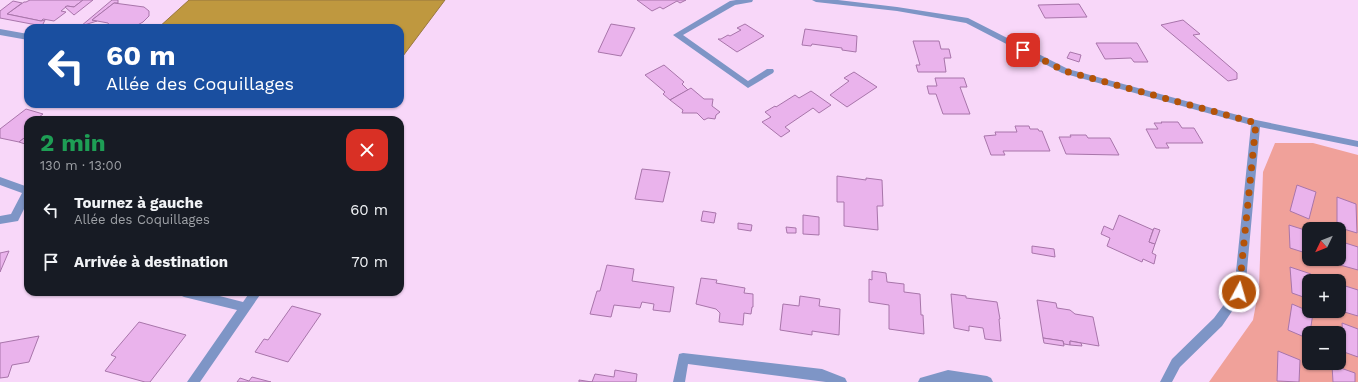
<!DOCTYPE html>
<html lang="fr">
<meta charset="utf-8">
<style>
:root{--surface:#171b24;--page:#242831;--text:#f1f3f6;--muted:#9ea1a6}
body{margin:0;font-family:"Work Sans",sans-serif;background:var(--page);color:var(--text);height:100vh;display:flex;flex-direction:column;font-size:15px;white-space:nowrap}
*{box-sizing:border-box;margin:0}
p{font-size:13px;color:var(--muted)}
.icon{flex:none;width:22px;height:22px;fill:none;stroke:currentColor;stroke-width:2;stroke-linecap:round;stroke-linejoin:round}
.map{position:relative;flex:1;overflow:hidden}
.side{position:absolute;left:24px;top:116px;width:380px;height:180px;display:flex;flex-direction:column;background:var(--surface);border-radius:12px;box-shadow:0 1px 3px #0004}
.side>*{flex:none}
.guide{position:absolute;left:24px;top:24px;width:380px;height:84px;border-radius:12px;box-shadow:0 1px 3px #0004;background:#1a4fa0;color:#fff;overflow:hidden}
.needle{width:26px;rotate:227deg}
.fabs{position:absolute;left:1302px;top:222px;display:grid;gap:8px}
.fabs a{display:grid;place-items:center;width:44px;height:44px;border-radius:8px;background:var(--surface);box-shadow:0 1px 3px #0004;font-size:20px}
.pin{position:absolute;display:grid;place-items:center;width:34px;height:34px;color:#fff;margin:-17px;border-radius:8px;box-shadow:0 2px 6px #0006}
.me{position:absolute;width:44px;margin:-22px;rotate:6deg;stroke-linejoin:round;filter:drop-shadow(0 0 3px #0008)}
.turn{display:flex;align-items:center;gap:14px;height:84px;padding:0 16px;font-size:18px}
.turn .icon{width:52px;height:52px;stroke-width:2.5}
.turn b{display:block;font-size:28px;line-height:34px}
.round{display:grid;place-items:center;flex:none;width:42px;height:42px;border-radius:12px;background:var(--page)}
.headline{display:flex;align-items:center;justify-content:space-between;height:68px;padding:0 16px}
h1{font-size:24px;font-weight:700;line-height:30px;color:#1e9e55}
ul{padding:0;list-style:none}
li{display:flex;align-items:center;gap:12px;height:52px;padding:0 16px}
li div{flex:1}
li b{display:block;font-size:15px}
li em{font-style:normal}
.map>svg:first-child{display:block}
.green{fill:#f0a19a;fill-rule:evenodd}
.water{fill:#bf983f;stroke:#98773f}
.building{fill:#eab3ec;stroke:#a875aa}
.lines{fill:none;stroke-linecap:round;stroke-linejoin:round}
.minor{fill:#7e95c6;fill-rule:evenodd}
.route{stroke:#b45309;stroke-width:7;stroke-dasharray:0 12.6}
</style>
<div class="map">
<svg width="1358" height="382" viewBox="0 0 1358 382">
<rect width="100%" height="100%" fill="#f8d7f9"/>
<path class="green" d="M1275 143H1313L1358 155V382H1209L1253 320 1259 288 1263 172ZM1309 229H1339V259H1309ZM1309 281H1339V311H1309ZM1309 333H1339V363H1309Z"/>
<path class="water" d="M189 0H445L400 60V28H158Z"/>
<g class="building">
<path d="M30 0H83L74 7 67 6 61 11 66 12 54 21 43 19 41 21 7 14 24 2H26Z"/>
<path d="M83 0H93L74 15 65 7 67 6 74 7Z"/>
<path d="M112 0H118V3H114L92 20 97 21 81 26Z"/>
<path d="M637 0H686L680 3 677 1 663 9 660 7 652 11Z"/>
<path d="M13 1 22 3 7 14 41 21 45 20 42 26 0 18V11Z"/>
<path d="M114 3 144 7 149 11V16L143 22 132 28H111L108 23 92 20Z"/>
<path d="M1079 4 1087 17 1045 18 1038 5Z"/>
<path d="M1183 20 1200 34 1193 35 1237 73V79L1228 81 1161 25Z"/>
<path d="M611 24 635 28 621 56 598 52Z"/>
<path d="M745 24 764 36 737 52 718 39H721L728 35 730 36 741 30 737 28Z"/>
<path d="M805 29 857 36 856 52 842 50V48L812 44 811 46 802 45Z"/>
<path d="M913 41H939L941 49H949L951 58H944L946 72H918L916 65H920Z"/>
<path d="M1096 43H1137L1148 62H1134L1131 58 1105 59Z"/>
<path d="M1070 52 1081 55 1079 62 1067 58Z"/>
<path d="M664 65 684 82 682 84 688 90 670 100 663 94 665 92 645 75Z"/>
<path d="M854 72 877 87 847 107 830 95 849 81 844 78Z"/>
<path d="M935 78H964L967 87H960L970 114H943L936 94H929L927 86H937Z"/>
<path d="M691 88 704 99H713L712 106 720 112 716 115 715 119 708 118 704 120 697 113H682L683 110 670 100Z"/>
<path d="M811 91 831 105 819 113 813 108 785 127 790 131 781 137 762 122 771 117 765 112 775 106 776 107 795 95 799 98Z"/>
<path d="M26 109 43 114 35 120H28V135L19 142 0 138V129Z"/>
<path d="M1161 122H1178L1182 128H1194L1203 143H1166L1169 148H1156L1146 129H1158L1154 123H1162Z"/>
<path d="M1015 126H1029L1030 129H1038L1039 131H1042L1050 151H1003L1005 155H991L984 136 996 135 995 132H1017Z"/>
<path d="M28 135V145L19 142Z"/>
<path d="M1070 135H1086L1088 138H1110L1119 155 1066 154 1059 137H1071Z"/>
<path d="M642 169 670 172 663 202 635 199Z"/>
<path d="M837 176 866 180V178L882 180 883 206H877L878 230 844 226V202H837Z"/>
<path d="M1297 185 1316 192 1309 219 1290 211Z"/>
<path d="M1337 197 1356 204 1357 233 1337 227Z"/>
<path d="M703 211 716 213 714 223 701 221Z"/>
<path d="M803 215 819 217V235L803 234Z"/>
<path d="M1119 215 1153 230 1149 242 1155 244 1152 253 1156 255 1154 264 1143 259 1142 262 1107 246 1110 238 1101 234 1104 226 1113 230Z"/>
<path d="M738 223 752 225 751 231 738 229Z"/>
<path d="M1289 225 1308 231 1309 254 1290 248Z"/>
<path d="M786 227 796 228V233H787Z"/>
<path d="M1154 228 1160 230 1155 244 1149 242Z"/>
<path d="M1339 241 1358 247V270L1340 265Z"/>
<path d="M1032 246 1054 249 1055 257 1032 253Z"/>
<path d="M9 251 0 272V253Z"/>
<path d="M607 265 634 269 632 281 674 287 670 312 653 310 654 304 642 302 640 308 614 305 611 317 590 314 597 291H600Z"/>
<path d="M1290 267 1311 274 1309 299 1292 293Z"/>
<path d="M872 271 886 273 887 282 904 284V292L920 294 921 315H923L924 334 889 329V305L869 302V279L872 280Z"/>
<path d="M701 278 717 280 716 283 745 288 744 293 753 294V307H752L751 314 744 313 743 325 719 322 720 313 716 309 696 304Z"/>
<path d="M1339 284 1358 290V316L1341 311Z"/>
<path d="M951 294 966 296V298L997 302 1000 319H999L1001 341 985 339 983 328 969 326V331L954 328Z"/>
<path d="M800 296 820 299 819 306 840 309 839 335 812 331V335L780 330 783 304 799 306Z"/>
<path d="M1037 300 1056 303 1057 308 1070 310 1075 314 1093 317 1099 346 1070 341V345L1064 344 1063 341 1043 338Z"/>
<path d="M1292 304 1313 313 1309 339 1288 330Z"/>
<path d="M292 306 321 314 288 362 255 352 264 339 268 340Z"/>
<path d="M139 322 186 335 150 382H145L105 371 116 357 111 355Z"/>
<path d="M1342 323 1358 329V357L1344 352Z"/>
<path d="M39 336 29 362 12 365 8 377 0 378V343Z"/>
<path d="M1043 338 1063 341 1064 346 1044 343Z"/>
<path d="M1070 341 1081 343 1082 346 1070 345Z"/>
<path d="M1278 351 1300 360 1299 382 1277 381Z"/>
<path d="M1332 365 1355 373V382H1333Z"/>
<path d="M615 370 637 374 636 382H579V380L592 382 595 374 614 377Z"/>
<path d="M252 377 271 382H237L240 378 249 381Z"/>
</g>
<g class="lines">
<g class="minor">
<path d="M736 0H753L752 2 735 5 683 35 748 81 767 69H773L774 71 773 73 748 88 673 35 730 1Z"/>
<path d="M812 0H838L897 7 968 18 1068 69 1256 120 1358 141V147L1260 127 1245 292 1222 326 1180 367 1172 382H1160L1172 359 1214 318 1234 291 1251 125 1062 73 966 23 897 11 816 2Z"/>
<path d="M0 29 28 34V40L0 35Z"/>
<path d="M0 177 28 187V201L18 221 0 224V216L11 214 22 193 0 185Z"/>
<path d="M178 292H204L243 302 250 292H262L200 382H187L237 310 184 297 180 295Z"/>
<path d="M683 353 822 369 845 378 847 382H826L688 364 685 382H673L679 354Z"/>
<path d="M948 370 987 376 991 378 993 382H918L920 378Z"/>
</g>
</g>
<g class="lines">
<path class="route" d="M1023 50 1065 71 1256 123 1239 292"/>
</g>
</svg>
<div class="fabs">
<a><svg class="needle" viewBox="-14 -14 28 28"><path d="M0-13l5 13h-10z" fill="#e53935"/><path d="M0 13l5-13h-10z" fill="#9ea1a6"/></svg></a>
<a>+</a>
<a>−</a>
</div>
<div class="pin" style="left:1023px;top:50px;background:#d93025"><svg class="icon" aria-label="arrive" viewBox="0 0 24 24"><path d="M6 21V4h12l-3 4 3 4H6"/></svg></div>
<svg class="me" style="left:1239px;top:292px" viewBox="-20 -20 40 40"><circle r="17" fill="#b45309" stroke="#fff" stroke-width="3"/><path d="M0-11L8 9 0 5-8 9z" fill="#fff"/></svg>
<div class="guide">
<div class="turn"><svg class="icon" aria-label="left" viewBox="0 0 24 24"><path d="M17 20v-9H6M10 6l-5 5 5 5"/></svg><div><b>60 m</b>Allée des Coquillages</div></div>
</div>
<section class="side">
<div class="headline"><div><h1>2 min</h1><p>130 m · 13:00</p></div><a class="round" style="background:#d93025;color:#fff"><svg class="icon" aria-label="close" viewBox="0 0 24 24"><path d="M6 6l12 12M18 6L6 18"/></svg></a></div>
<ul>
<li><svg class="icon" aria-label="left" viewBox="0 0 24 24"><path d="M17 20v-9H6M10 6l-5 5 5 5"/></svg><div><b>Tournez à gauche</b><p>Allée des Coquillages</p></div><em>60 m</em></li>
<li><svg class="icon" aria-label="arrive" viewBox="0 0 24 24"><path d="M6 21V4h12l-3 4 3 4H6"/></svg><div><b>Arrivée à destination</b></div><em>70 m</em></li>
</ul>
</section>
</div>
